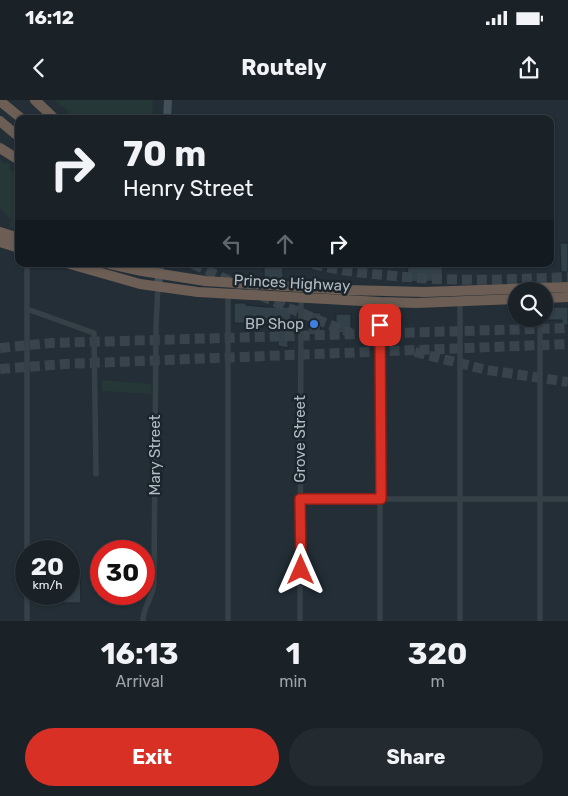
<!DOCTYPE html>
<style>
:root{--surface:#1a2228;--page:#232a30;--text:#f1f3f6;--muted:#9fa4a8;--line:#383f45;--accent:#d93025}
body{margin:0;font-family:Rubik,sans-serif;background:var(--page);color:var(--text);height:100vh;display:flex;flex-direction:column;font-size:19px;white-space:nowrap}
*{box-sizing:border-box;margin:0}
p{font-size:16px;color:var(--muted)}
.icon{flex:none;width:28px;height:28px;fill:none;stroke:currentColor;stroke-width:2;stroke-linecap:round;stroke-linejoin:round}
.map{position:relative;height:521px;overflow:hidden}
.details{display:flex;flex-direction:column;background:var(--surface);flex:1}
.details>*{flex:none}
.banner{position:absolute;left:15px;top:15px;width:539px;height:152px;border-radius:10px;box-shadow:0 1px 4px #0004,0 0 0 1px var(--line);background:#1a2228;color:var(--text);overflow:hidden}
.tools{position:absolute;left:508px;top:182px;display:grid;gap:10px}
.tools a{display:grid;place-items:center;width:45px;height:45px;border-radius:50%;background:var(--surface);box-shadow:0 1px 4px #0004,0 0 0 1px var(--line);font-size:25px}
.speed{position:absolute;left:15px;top:440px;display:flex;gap:10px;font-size:25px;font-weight:700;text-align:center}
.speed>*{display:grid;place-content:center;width:65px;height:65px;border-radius:50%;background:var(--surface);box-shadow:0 1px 4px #0004,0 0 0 1px var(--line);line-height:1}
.speed small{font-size:12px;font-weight:400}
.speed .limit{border:8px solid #d22;background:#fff;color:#111}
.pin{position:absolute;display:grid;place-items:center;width:42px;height:42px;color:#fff;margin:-21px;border-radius:10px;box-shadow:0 2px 8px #0006}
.me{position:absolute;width:55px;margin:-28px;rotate:0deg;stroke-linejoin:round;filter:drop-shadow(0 0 4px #0008)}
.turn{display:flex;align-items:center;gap:18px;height:105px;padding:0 25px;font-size:22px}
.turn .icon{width:65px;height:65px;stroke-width:2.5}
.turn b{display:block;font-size:35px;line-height:42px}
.lanes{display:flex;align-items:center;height:48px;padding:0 25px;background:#0003;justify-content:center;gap:25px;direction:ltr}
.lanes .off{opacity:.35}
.eta{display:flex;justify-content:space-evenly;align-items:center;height:85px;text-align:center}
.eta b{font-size:30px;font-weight:700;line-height:35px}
.action{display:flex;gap:10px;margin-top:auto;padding:10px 25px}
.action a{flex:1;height:58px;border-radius:30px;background:var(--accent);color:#fff;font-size:20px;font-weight:700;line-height:58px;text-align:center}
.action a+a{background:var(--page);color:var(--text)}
.status{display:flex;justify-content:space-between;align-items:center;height:35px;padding:0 25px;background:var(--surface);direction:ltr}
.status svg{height:14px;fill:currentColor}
header{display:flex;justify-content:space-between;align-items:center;height:65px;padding:0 25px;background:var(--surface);font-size:22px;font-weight:700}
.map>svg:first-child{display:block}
.green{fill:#253736}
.building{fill:#324049;stroke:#1d272d}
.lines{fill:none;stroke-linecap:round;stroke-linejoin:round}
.highway-tunnel{stroke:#38434b;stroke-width:10;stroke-dasharray:10 5;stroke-linecap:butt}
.street{stroke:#364047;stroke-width:5.5}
.secondary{stroke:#445059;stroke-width:8}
.highway{stroke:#6c5e54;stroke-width:10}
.route-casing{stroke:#8d1f18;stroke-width:12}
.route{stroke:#d93025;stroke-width:9}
.shop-dot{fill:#3f7fe0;stroke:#1b252b;stroke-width:2}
.labels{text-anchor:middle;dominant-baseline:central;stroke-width:5;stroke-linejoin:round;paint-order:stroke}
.street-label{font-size:15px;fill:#b1bbc3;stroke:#1b252b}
.poi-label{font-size:15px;fill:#b1bbc3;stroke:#1b252b;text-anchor:end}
</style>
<div class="status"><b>16:12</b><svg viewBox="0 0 49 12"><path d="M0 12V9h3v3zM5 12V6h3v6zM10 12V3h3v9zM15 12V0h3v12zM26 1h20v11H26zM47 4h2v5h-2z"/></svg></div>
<header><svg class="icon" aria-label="back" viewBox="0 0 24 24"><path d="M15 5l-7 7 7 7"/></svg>Routely<svg class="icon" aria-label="share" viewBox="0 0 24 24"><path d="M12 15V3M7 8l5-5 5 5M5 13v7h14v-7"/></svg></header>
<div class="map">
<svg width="568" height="521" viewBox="0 0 568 521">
<rect width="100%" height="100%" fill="#232e36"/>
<g class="green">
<path d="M53 0H153L152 19H72L67 10Z"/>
<path d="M0 58 3 63 6 62 10 65 9 69 19 75V131L9 127 11 120 0 108Z"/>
<path d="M102 280 151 284V294L102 291Z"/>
</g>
<g class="building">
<path d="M560 143H568V172H561Z"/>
<path d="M264 164H283V179L264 178Z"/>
<path d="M408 164H442L443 181 407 182Z"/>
<path d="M234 203H246V205L266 207H291V221H288V248L278 246V225L234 223Z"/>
<path d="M548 207H568V225H562V220H548Z"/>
<path d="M309 212 321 213 320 235H308Z"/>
<rect x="336" y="214" width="15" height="19"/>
<path d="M69 472H80L81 503H34V494H69Z"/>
</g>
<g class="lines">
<g class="highway-tunnel">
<path d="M193 164 286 207 351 233"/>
<path d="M313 164C336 170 360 173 384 175 447 182 505 180 568 177"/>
<path d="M0 248 51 243 568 228"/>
<path d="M415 252 487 270 568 282"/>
<path d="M0 269 65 264 568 244"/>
</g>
<g class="street">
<path d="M228 194V521"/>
<path d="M460 201V521"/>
<path d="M380 202V521"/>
<path d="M27 209 94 233 96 374"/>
<path d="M540 219V521"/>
<path d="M300 399H568"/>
<path d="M27 451V164"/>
<path d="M27 494V521"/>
<path d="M143 521C143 507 153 497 154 483L156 225 158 187"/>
<path d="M300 521 301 196"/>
</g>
<g class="secondary">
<path d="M167 19 168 0"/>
<path d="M158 187 160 164"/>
</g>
<g class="highway">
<path d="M35 0 55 19"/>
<path d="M0 1 22 19"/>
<path d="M0 21 19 37"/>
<path d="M0 48 19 60"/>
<path d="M0 132 19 138"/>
<path d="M0 142 19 148"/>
<path d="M70 164 140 184 198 192 380 202 417 203 516 199"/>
<path d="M110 164 142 171 205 181 347 190 424 192 568 187"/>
<path d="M544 198 568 197"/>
</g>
</g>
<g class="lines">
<defs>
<path id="route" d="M301 470 300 399H381L380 225"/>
</defs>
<use href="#route" class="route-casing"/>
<use href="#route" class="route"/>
</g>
<circle class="shop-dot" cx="314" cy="224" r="5"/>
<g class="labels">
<g class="street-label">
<text transform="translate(292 183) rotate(3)">Princes Highway</text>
<text transform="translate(300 339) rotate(-90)">Grove Street</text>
<text transform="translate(155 355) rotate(-90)">Mary Street</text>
</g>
<g class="poi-label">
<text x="304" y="224">BP Shop</text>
</g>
</g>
</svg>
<div class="tools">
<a><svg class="icon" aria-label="search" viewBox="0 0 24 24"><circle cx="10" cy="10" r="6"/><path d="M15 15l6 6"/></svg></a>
</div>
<div class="speed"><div>20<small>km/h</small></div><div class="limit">30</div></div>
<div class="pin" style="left:380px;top:225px;background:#d93025"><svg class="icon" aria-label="arrive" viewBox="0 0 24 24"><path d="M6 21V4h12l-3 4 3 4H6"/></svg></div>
<svg class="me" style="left:301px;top:470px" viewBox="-20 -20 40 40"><path d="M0-17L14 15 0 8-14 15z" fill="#d93025" stroke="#fff" stroke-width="4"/></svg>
<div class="banner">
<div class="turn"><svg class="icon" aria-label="right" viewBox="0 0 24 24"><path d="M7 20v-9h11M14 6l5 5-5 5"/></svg><div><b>70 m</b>Henry Street</div></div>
<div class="lanes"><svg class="icon off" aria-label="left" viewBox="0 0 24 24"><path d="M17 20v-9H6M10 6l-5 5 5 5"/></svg><svg class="icon off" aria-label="ahead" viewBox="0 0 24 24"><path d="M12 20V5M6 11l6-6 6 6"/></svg><svg class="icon" aria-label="right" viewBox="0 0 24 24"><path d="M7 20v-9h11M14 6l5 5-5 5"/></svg></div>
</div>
</div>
<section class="details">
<div class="eta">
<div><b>16:13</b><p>Arrival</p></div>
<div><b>1</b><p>min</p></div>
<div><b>320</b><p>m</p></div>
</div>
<div class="action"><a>Exit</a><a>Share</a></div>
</section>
